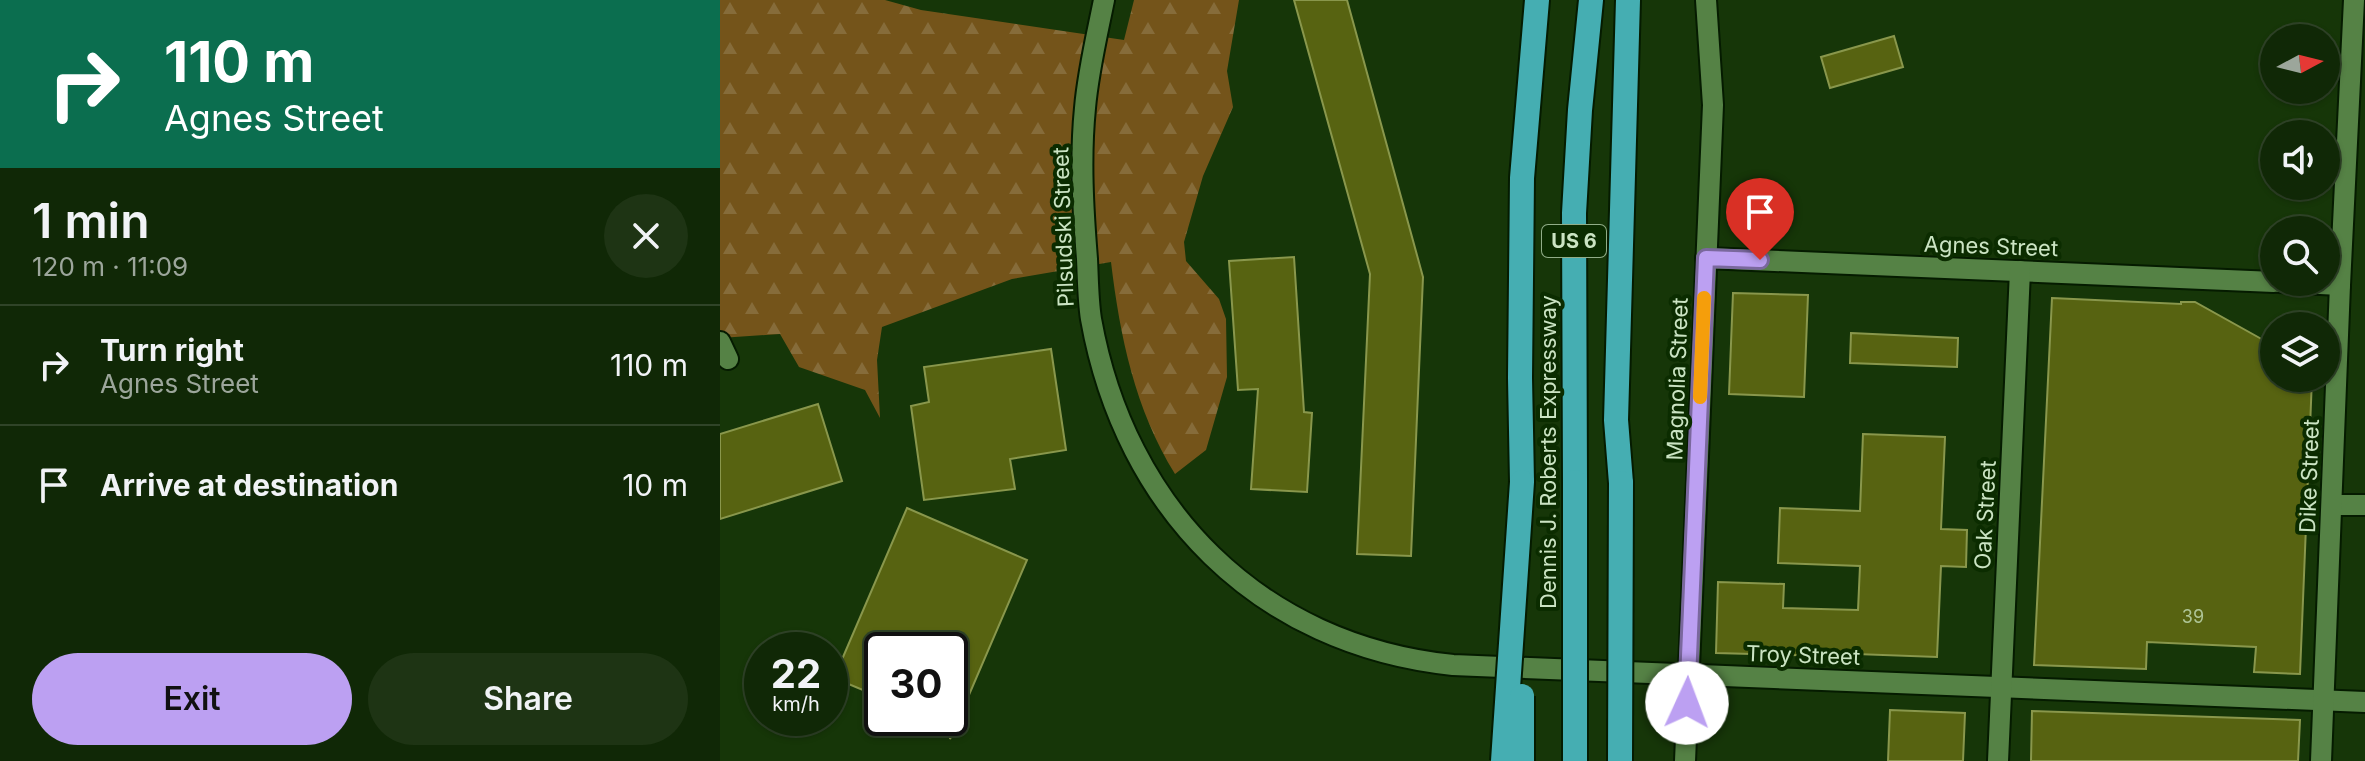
<!DOCTYPE html>
<meta charset="utf-8">
<style>
:root{--surface:#102806;--page:#1e3414;--text:#f1f3f6;--muted:#9ca69b;--line:#304428;--accent:#bca0f2}
body{margin:0;font-family:Inter,sans-serif;background:var(--page);color:var(--text);height:100vh;display:flex;flex-direction:column;font-size:30px;white-space:nowrap}
*{box-sizing:border-box;margin:0}
p{font-size:26px;color:var(--muted)}
.icon{flex:none;width:44px;height:44px;fill:none;stroke:currentColor;stroke-width:2;stroke-linecap:round;stroke-linejoin:round}
.map{position:relative;flex:1;overflow:hidden}
.panel{display:flex;flex-direction:column;background:var(--surface);width:720px}
.panel>*{flex:none}
.hud{background:#0b6e4f;color:#fff;overflow:hidden}
.needle{width:52px;rotate:83deg}
.tools{position:absolute;left:1540px;top:24px;display:grid;gap:16px}
.tools a{display:grid;place-items:center;width:80px;height:80px;border-radius:50%;background:var(--surface);box-shadow:0 2px 6px #0004,0 0 0 2px var(--line);font-size:40px}
.speed{position:absolute;left:24px;top:632px;display:flex;gap:16px;font-size:40px;font-weight:700;text-align:center}
.speed>*{display:grid;place-content:center;width:104px;height:104px;border-radius:50%;background:var(--surface);box-shadow:0 2px 6px #0004,0 0 0 2px var(--line);line-height:1}
.speed small{font-size:20px;font-weight:400}
.speed .limit{border:4px solid #111;border-radius:12px;background:#fff;color:#111}
.pin{position:absolute;display:grid;place-items:center;width:68px;height:68px;color:#fff;margin:-82px -34px;border-radius:50% 50% 50% 0;rotate:-45deg;box-shadow:0 0 8px #0007}
.pin .icon{rotate:45deg}
.me{position:absolute;width:88px;margin:-44px;rotate:2deg;stroke-linejoin:round;filter:drop-shadow(0 0 6px #0008)}
.turn{display:flex;align-items:center;gap:28px;height:168px;padding:0 32px;font-size:36px}
.turn .icon{width:104px;height:104px;stroke-width:2.5}
.turn b{display:block;font-size:56px;line-height:68px}
.round{display:grid;place-items:center;flex:none;width:84px;height:84px;border-radius:42px;background:var(--page)}
.head{display:flex;align-items:center;justify-content:space-between;height:136px;padding:0 32px}
h1{font-size:48px;font-weight:600;line-height:60px}
.primary-button{display:flex;gap:16px;margin-top:auto;padding:16px 32px}
.primary-button a{flex:1;height:92px;border-radius:48px;background:var(--accent);color:#111;font-size:32px;font-weight:600;line-height:92px;text-align:center}
.primary-button a+a{background:var(--page);color:var(--text)}
ul{padding:0;list-style:none}
li{display:flex;align-items:center;gap:24px;height:120px;padding:0 32px;border-top:2px solid var(--line)}
li div{flex:1}
li b{display:block;font-size:30px}
li em{font-style:normal}
main{display:flex;flex:1;min-height:0}
.map>svg:first-child{display:block}
.forest{fill:url(#forest-firs)}
.building{fill:#576311;stroke:#89974c;stroke-width:2}
.lines{fill:none;stroke-linecap:round;stroke-linejoin:round}
.minor-casing{stroke:#051b00;stroke-width:24}
.motorway-casing{stroke:#051b00;stroke-width:28}
.minor{stroke:#558245;stroke-width:20}
.motorway{stroke:#45aeb2;stroke-width:24}
.motorway-bridge-casing{stroke:#051b00;stroke-width:28;stroke-linecap:butt}
.motorway-bridge{stroke:#45aeb2;stroke-width:24}
.route-casing{stroke:#7a689d;stroke-width:20}
.route{stroke:#bca0f2;stroke-width:14}
.slow{stroke:#f59e0b;stroke-width:14}
.labels{text-anchor:middle;dominant-baseline:central;stroke-width:8;stroke-linejoin:round;paint-order:stroke}
.number-label{font-size:18px;fill:#aec496}
.shield{fill:#0b2c00;stroke:#91ad88;stroke-width:2}
.shield-label{font-size:20px;font-weight:bold;fill:#cbe4c3}
.street-label{font-size:22px;fill:#cbe4c3;stroke:#0b2c00}
</style>
<main>
<section class="panel">
<div class="hud">
<div class="turn"><svg class="icon" aria-label="right" viewBox="0 0 24 24"><path d="M7 20v-9h11M14 6l5 5-5 5"/></svg><div><b>110 m</b>Agnes Street</div></div>
</div>
<div class="head"><div><h1>1 min</h1><p>120 m · 11:09</p></div><a class="round"><svg class="icon" aria-label="close" viewBox="0 0 24 24"><path d="M6 6l12 12M18 6L6 18"/></svg></a></div>
<ul>
<li><svg class="icon" aria-label="right" viewBox="0 0 24 24"><path d="M7 20v-9h11M14 6l5 5-5 5"/></svg><div><b>Turn right</b><p>Agnes Street</p></div><em>110 m</em></li>
<li><svg class="icon" aria-label="arrive" viewBox="0 0 24 24"><path d="M6 21V4h12l-3 4 3 4H6"/></svg><div><b>Arrive at destination</b></div><em>10 m</em></li>
</ul>
<div class="primary-button"><a>Exit</a><a>Share</a></div>
</section>
<div class="map">
<svg width="1645" height="761" viewBox="0 0 1645 761">
<defs>
<pattern id="forest-firs" width="22" height="20" patternUnits="userSpaceOnUse" patternTransform="scale(2)"><rect width="22" height="20" fill="#74541a"/><path d="M5 1l3.5 6h-7zM16 11l3.5 6h-7z" fill="#866c3a"/></pattern>
</defs>
<rect width="100%" height="100%" fill="#163608"/>
<path class="forest" d="M0 0H165L201 10 404 40 414 0H519L507 71 513 107 483 176 464 242 466 261 499 299 506 319 507 377 486 450 455 474C415 409 400 337 391 262L292 279 162 327 157 360 160 418 145 390 79 367 60 334 0 338Z"/>
<g class="building">
<path d="M574 0H627L703 277 691 556 637 554 650 274Z"/>
<path d="M1174 36 1183 67 1110 88 1101 57Z"/>
<path d="M574 257 584 412 592 413 587 492 531 489 538 389 518 390 509 261Z"/>
<path d="M1013 293 1088 295 1084 397 1009 394Z"/>
<path d="M1332 298 1461 304V302H1475L1554 346V378H1592L1580 674 1534 672 1536 647 1427 642 1426 669 1314 665Z"/>
<path d="M1131 333 1238 338 1237 367 1130 363Z"/>
<path d="M331 349 346 450 290 459 295 489 204 500 191 406 209 402 204 367Z"/>
<path d="M98 404 122 481 0 519V434Z"/>
<path d="M1143 434 1225 437 1221 529 1247 530 1246 567 1221 566 1217 657 1109 653V656L996 653 998 582 1064 584 1063 608 1138 610 1140 566 1058 563 1060 508 1140 511Z"/>
<path d="M187 508 307 560 230 739V650H162V698L114 678Z"/>
<path d="M1170 710 1245 713 1243 761H1168Z"/>
<path d="M1312 711 1580 720 1578 761H1311Z"/>
</g>
<g class="lines">
<defs>
<g id="minor">
<path d="M384 0C377 35 368 72 365 108 360 158 363 209 367 259 368 279 368 300 371 319 405 509 539 645 733 665L1645 702"/>
<path d="M986 258 1554 282"/>
<path d="M1559 282 1620 285"/>
<path d="M0 342 8 359"/>
<path d="M1612 505H1645"/>
<path d="M965 761 993 105 986 0"/>
<path d="M1278 761 1300 271"/>
<path d="M1601 761 1620 285 1634 0"/>
</g>
<g id="motorway">
<path d="M802 482 800 378 802 178 817 0"/>
<path d="M855 482 854 213 860 110 871 0"/>
<path d="M901 483 896 420 908 0"/>
</g>
</defs>
<use href="#minor" class="minor-casing"/>
<use href="#motorway" class="motorway-casing"/>
<use href="#minor" class="minor"/>
<use href="#motorway" class="motorway"/>
<defs>
<g id="motorway-bridge">
<path d="M783 761 802 482"/>
<path d="M802 761V696"/>
<path d="M855 761V482"/>
<path d="M900 761 901 483"/>
</g>
</defs>
<use href="#motorway-bridge" class="motorway-bridge-casing"/>
<use href="#motorway-bridge" class="motorway-bridge"/>
</g>
<g class="lines">
<defs>
<path id="route" d="M967 703 986 258 1040 260"/>
</defs>
<use href="#route" class="route-casing"/>
<use href="#route" class="route"/>
<path class="slow" d="M980 397 984 298"/>
</g>
<g class="labels">
<g class="number-label">
<text x="1473" y="616">39</text>
</g>
<rect class="shield" x="822" y="225" width="64" height="32" rx="6"/>
<g class="shield-label">
<text x="854" y="241">US 6</text>
</g>
<g class="street-label">
<text transform="translate(343 227) rotate(-92)">Pilsudski Street</text>
<text transform="translate(1271 246) rotate(2)">Agnes Street</text>
<text transform="translate(957 379) rotate(-88)">Magnolia Street</text>
<text transform="translate(828 452) rotate(-90)">Dennis J. Roberts Expressway</text>
<text transform="translate(1589 476) rotate(-88)">Dike Street</text>
<text transform="translate(1265 515) rotate(-87)">Oak Street</text>
<text transform="translate(1083 655) rotate(2)">Troy Street</text>
</g>
</g>
</svg>
<div class="tools">
<a><svg class="needle" viewBox="-14 -14 28 28"><path d="M0-13l5 13h-10z" fill="#e53935"/><path d="M0 13l5-13h-10z" fill="#9ca69b"/></svg></a>
<a><svg class="icon" aria-label="sound" viewBox="0 0 24 24"><path d="M4 9h4l5-4v14l-5-4H4zM17 9q2 3 0 6"/></svg></a>
<a><svg class="icon" aria-label="search" viewBox="0 0 24 24"><circle cx="10" cy="10" r="6"/><path d="M15 15l6 6"/></svg></a>
<a><svg class="icon" aria-label="layers" viewBox="0 0 24 24"><path d="M12 4l9 5-9 5-9-5zM3 14l9 5 9-5"/></svg></a>
</div>
<div class="speed"><div>22<small>km/h</small></div><div class="limit">30</div></div>
<div class="pin" style="left:1040px;top:260px;background:#d93025"><svg class="icon" aria-label="arrive" viewBox="0 0 24 24"><path d="M6 21V4h12l-3 4 3 4H6"/></svg></div>
<svg class="me" style="left:967px;top:703px" viewBox="-20 -20 40 40"><circle r="19" fill="#fff"/><path d="M0-13L10 11 0 6-10 11z" fill="#bca0f2"/></svg>
</div>
</main>
